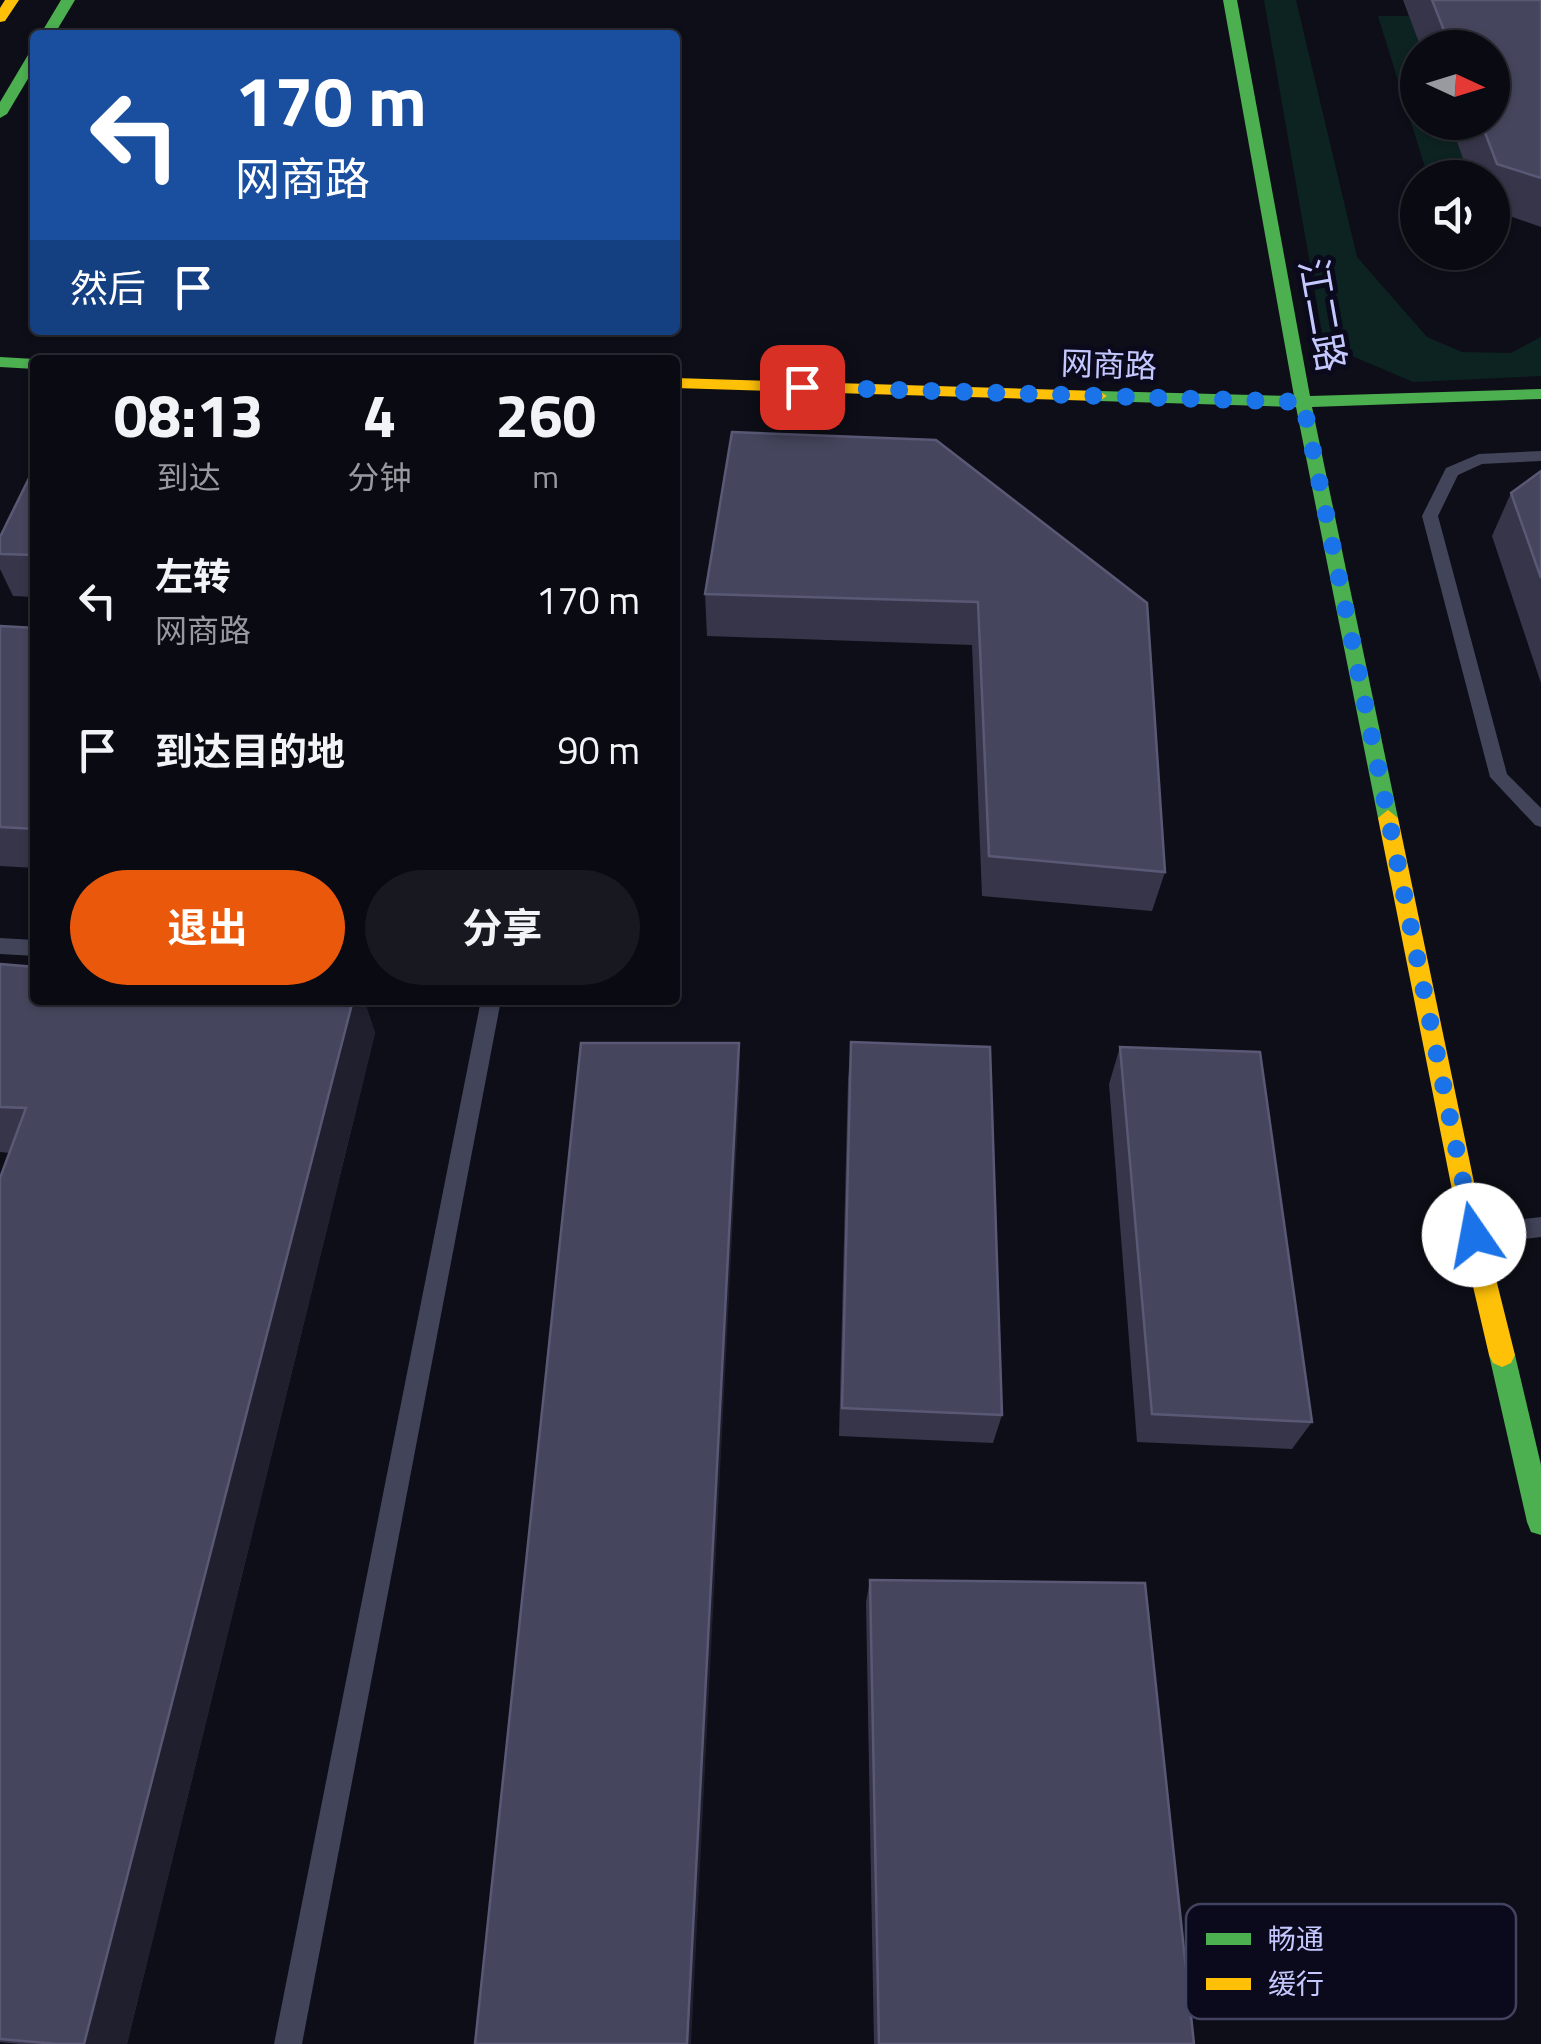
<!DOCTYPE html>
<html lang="zh">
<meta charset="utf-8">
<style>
:root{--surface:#0a0a12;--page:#181820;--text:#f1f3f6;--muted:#999a9f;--line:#2a2b32;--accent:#ea580c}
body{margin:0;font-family:"Titillium Web","Noto Sans SC",sans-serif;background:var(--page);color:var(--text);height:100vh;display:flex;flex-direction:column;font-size:38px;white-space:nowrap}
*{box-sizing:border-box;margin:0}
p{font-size:32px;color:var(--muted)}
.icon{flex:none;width:55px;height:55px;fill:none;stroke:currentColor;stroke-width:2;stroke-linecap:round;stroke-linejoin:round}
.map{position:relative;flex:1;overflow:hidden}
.drawer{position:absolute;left:30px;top:355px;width:650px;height:650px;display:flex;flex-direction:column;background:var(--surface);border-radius:10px;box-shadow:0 2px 8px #0004,0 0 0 2px var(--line)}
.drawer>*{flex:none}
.guide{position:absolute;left:30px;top:30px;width:650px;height:305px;border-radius:10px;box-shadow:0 2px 8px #0004,0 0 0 2px var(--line);background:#1a4fa0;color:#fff;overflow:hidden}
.needle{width:65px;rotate:94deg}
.controls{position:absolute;left:1400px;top:30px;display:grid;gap:20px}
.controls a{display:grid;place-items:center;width:110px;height:110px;border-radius:50%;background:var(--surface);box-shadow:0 2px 8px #0004,0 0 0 2px var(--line);font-size:50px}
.pin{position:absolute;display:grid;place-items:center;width:85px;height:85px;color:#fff;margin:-42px;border-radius:20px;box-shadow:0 5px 15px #0006}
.me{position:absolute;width:110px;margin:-55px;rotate:348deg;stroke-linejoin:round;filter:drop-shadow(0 0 8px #0008)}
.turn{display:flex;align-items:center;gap:35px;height:210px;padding:0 40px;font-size:45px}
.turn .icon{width:130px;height:130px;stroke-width:2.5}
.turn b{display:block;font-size:70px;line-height:85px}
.then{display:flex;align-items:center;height:95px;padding:0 40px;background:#0003;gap:20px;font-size:38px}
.eta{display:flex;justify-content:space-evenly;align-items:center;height:170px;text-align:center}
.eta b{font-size:60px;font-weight:700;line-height:70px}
.cta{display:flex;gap:20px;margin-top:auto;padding:20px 40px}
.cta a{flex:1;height:115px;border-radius:60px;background:var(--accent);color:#fff;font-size:40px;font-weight:700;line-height:115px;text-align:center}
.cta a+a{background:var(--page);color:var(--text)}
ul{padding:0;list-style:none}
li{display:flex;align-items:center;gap:30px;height:150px;padding:0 40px}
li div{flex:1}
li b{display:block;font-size:38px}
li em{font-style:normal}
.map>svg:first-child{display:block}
.green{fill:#0d2321}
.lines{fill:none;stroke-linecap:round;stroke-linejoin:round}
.lane{fill:#424459;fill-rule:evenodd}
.fast{fill:#4caf50;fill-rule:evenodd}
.slow{fill:#ffc107;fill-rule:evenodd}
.wall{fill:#36354a}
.shaded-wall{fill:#1f1f2e}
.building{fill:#45455d;stroke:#595976;stroke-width:2.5}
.route{stroke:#1a73e8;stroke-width:18;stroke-dasharray:0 32.4}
.labels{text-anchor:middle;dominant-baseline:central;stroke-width:10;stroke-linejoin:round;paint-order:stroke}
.far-street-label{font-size:32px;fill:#c5c7ff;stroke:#0a0a1c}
.street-label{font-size:38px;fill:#c5c7ff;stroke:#0a0a1c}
.key{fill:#0a0a1c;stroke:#424360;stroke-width:2.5}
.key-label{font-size:28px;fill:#c5c7ff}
</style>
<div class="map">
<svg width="1541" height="2044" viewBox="0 0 1541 2044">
<rect width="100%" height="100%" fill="#0e0e18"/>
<g class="green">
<path d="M1264 0H1296L1357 257 1427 337 1462 352 1511 353 1541 337V376L1413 382 1324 344Z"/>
<path d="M1378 16H1409L1421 47 1418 48V122L1450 123 1471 177H1428Z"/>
</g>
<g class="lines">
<g class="lane">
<path d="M1541 451V461L1482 464 1458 475 1438 516 1507 774 1541 808V827L1535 825 1490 777 1422 516 1446 468 1479 454Z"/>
<path d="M0 938 35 940V956L0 954Z"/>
<path d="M481 1000H501L302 2044H274Z"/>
<path d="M1541 1217V1237L1473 1245 1465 1242 1462 1235 1465 1228 1473 1225Z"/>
</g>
<g class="fast">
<path d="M61 0H75L54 35H40Z"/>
<path d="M1223 0H1237L1310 396 1541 389V399L1312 407 1398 818 1388 826 1378 818 1296 407 1099 401 1091 396 1099 391 1294 396Z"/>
<path d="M35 51V67L7 114 0 118V102L28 55Z"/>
<path d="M0 357 35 359 39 360H35V369L0 367Z"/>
<path d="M1502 1343 1511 1347 1515 1355 1541 1465V1535L1531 1532 1527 1522 1489 1355 1493 1347Z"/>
</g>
<g class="slow">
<path d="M5 0H19L5 21 0 22V8Z"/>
<path d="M675 378 1099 391 1107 396 1099 401 675 388Z"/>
<path d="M1388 810 1398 818 1485 1235 1515 1355 1511 1363 1502 1367 1493 1363 1489 1355 1461 1235 1378 818Z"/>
</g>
</g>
<g class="wall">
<path d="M1403 0H1541V227L1492 210V178H1470L1450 122H1492V48H1421Z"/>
<path d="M936 440 1165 872 1152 911 982 896 972 645 707 636 705 594Z"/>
<path d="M35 466V597L13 596 0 569V537Z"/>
<path d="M1541 471V683L1492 536 1511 493Z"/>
<path d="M0 626 35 628V868L0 866Z"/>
<path d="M0 964 35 1000H364L375 1033 127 2044H19L0 2042V1178L10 1153 0 1152Z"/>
<path d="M851 1042 1002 1415 993 1443 839 1436 848 1079Z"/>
<path d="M1120 1047 1312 1422 1292 1449 1137 1442 1109 1084Z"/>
<path d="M870 1580 1194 2044H874L866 1602Z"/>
</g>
<g class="shaded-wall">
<path d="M353 1000H364L375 1033 127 2044H84Z"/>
<path d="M739 1043 740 1080 691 2044H687Z"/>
</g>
<g class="building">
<path d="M1432 0H1541V178L1497 164 1481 122H1492V48H1451Z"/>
<path d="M732 432 936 440 1147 603 1165 872 989 856 978 602 705 594Z"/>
<path d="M35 466V555L0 554V537Z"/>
<path d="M1541 471V578L1511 493Z"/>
<path d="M0 626 35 628V829L0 827Z"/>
<path d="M0 964 35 967V1000H353L84 2044H57L0 2039V1178L26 1108 0 1107Z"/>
<path d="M851 1042 990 1047 1002 1415 842 1408Z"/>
<path d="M581 1043H739L687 2044H475Z"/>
<path d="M1120 1047 1260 1052 1312 1422 1152 1414Z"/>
<path d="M870 1580 1145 1583 1194 2044H879Z"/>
</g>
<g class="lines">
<path class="route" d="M802 387 1303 402 1474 1235"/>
</g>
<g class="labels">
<g class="far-street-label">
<text transform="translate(1109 364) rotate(2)">网商路</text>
</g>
<g class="street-label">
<text transform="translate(1323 315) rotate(80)">江二路</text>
</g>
</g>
<rect x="1186" y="1904" width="330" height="115" rx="15" class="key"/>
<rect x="1206" y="1933" width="45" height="12" fill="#4caf50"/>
<rect x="1206" y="1978" width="45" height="12" fill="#ffc107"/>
<g class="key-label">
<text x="1268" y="1949">畅通</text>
<text x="1268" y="1994">缓行</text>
</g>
</svg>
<div class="controls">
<a><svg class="needle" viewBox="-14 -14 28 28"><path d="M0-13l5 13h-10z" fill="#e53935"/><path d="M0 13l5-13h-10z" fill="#999a9f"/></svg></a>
<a><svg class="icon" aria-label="sound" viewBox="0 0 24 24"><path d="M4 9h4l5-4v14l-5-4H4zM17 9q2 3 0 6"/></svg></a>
</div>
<div class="pin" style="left:802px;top:387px;background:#d93025"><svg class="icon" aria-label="arrive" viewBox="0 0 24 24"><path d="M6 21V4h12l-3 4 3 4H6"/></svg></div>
<svg class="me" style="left:1474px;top:1235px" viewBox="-20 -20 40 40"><circle r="19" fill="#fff"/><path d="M0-13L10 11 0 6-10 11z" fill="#1a73e8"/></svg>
<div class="guide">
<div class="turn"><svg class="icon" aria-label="left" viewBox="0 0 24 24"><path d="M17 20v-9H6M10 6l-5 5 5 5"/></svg><div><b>170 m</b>网商路</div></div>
<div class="then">然后<svg class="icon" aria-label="arrive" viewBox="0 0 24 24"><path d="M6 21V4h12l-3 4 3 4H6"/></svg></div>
</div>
<section class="drawer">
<div class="eta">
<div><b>08:13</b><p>到达</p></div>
<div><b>4</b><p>分钟</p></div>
<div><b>260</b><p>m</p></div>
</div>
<ul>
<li><svg class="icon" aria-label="left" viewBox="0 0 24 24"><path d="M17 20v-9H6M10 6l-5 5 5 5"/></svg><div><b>左转</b><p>网商路</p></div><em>170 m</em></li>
<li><svg class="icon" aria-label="arrive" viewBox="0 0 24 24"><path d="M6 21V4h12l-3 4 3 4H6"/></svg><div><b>到达目的地</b></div><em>90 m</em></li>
</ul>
<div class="cta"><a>退出</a><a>分享</a></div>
</section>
</div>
